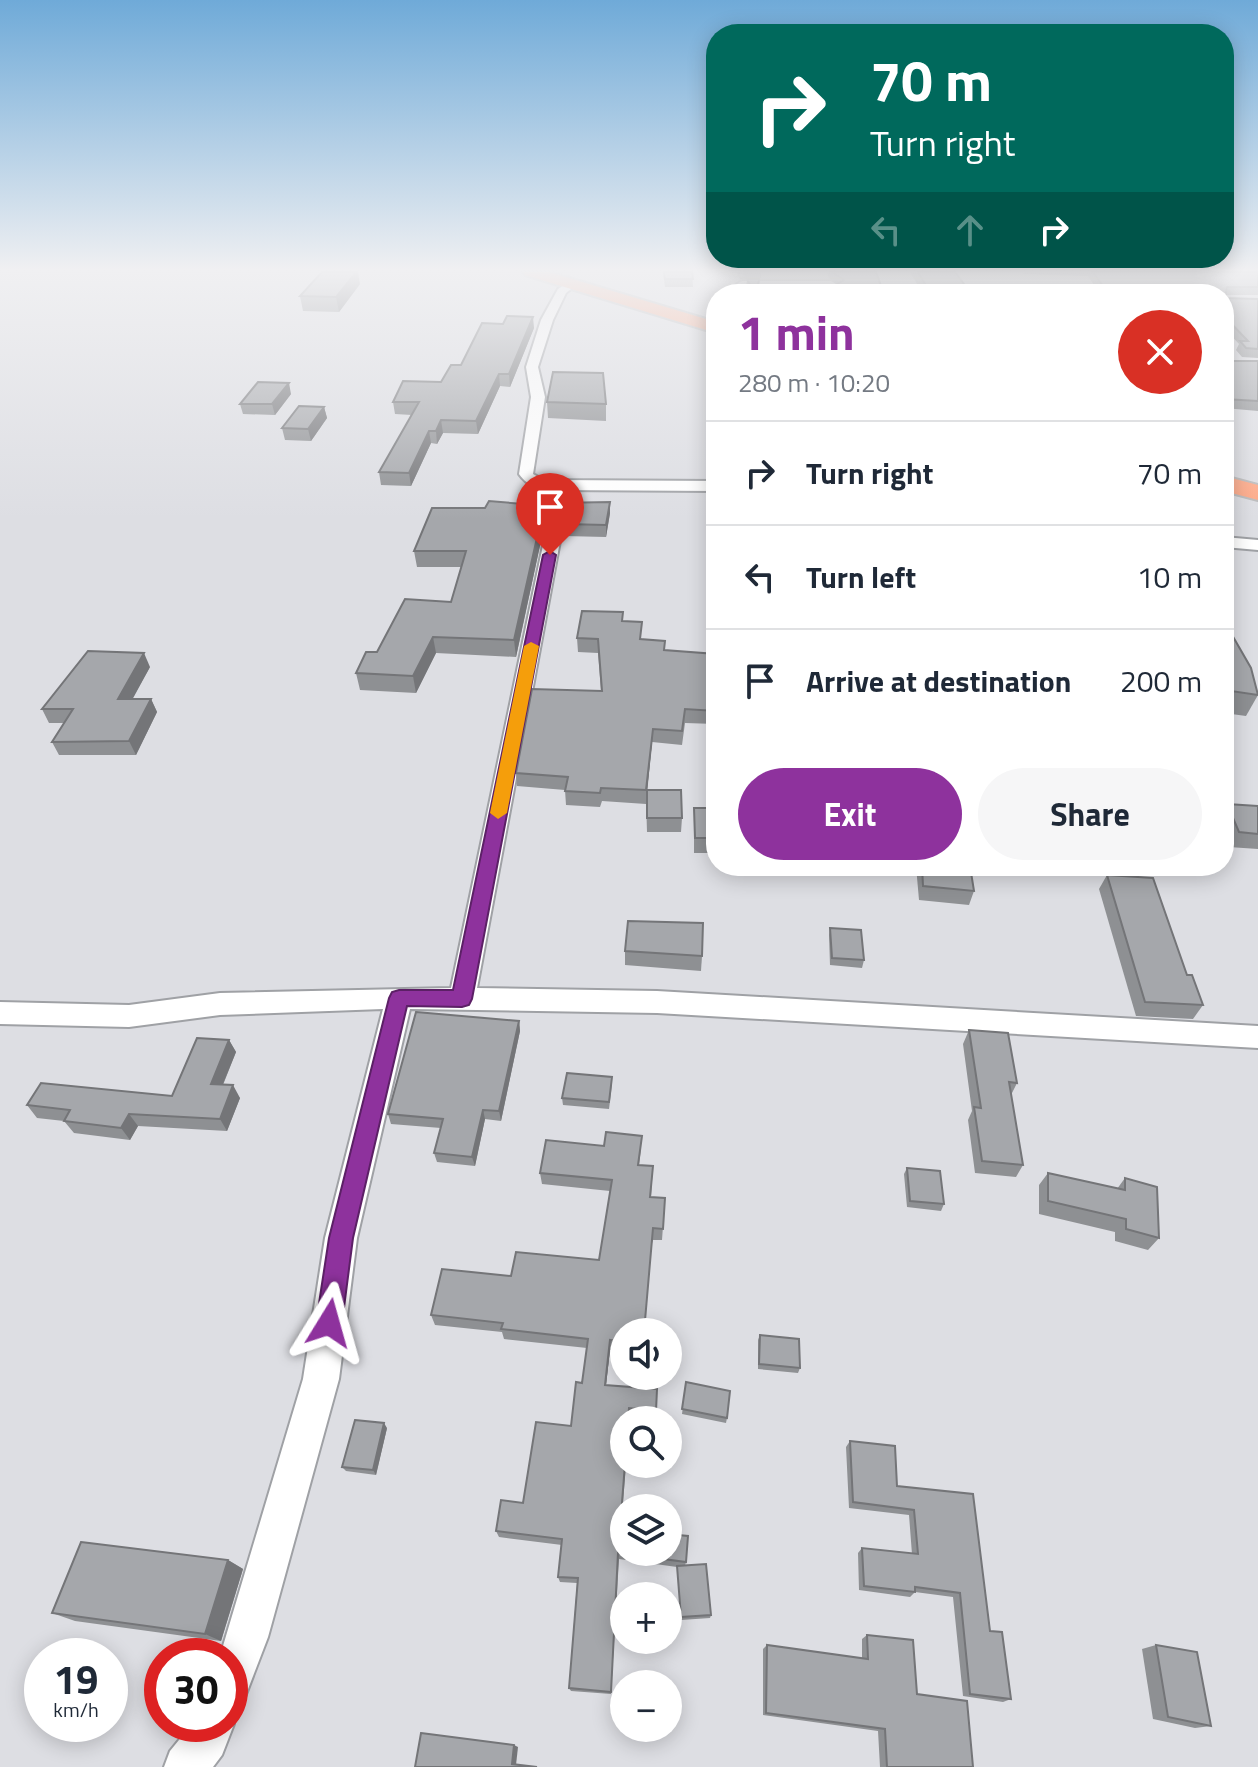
<!DOCTYPE html>
<meta charset="utf-8">
<style>
:root{--surface:#fff;--page:#f6f6f7;--text:#1f2937;--muted:#747a83;--line:#e0e1e3;--accent:#8e329d}
body{margin:0;font-family:"Titillium Web",sans-serif;background:var(--page);color:var(--text);height:100vh;display:flex;flex-direction:column;font-size:30px;white-space:nowrap}
*{box-sizing:border-box;margin:0}
p{font-size:26px;color:var(--muted)}
.icon{flex:none;width:44px;height:44px;fill:none;stroke:currentColor;stroke-width:2;stroke-linecap:round;stroke-linejoin:round}
.map{position:relative;flex:1;overflow:hidden}
.details{position:absolute;left:706px;top:284px;width:528px;height:592px;display:flex;flex-direction:column;background:var(--surface);border-radius:32px;box-shadow:0 4px 20px #0003}
.details>*{flex:none}
.guide{position:absolute;left:706px;top:24px;width:528px;height:244px;border-radius:32px;box-shadow:0 4px 20px #0003;background:#00695c;color:#fff;overflow:hidden}
.controls{position:absolute;left:610px;top:1318px;display:grid;gap:16px}
.controls a{display:grid;place-items:center;width:72px;height:72px;border-radius:50%;background:var(--surface);box-shadow:0 4px 20px #0003;font-size:40px}
.speed{position:absolute;left:24px;top:1638px;display:flex;gap:16px;font-size:40px;font-weight:700;text-align:center}
.speed>*{display:grid;place-content:center;width:104px;height:104px;border-radius:50%;background:var(--surface);box-shadow:0 4px 20px #0003;line-height:1}
.speed small{font-size:20px;font-weight:400}
.speed .limit{border:12px solid #d22;background:#fff;color:#111}
.pin{position:absolute;display:grid;place-items:center;width:68px;height:68px;color:#fff;margin:-82px -34px;border-radius:50% 50% 50% 0;rotate:-45deg;box-shadow:0 0 8px #0007}
.pin .icon{rotate:45deg}
.me{position:absolute;width:88px;margin:-44px;rotate:8deg;stroke-linejoin:round;filter:drop-shadow(0 0 6px #0008)}
.turn{display:flex;align-items:center;gap:28px;height:168px;padding:0 32px;font-size:36px}
.turn .icon{width:104px;height:104px;stroke-width:2.5}
.turn b{display:block;font-size:56px;line-height:68px}
.lanes{display:flex;align-items:center;height:76px;padding:0 32px;background:#0003;justify-content:center;gap:40px;direction:ltr}
.lanes .off{opacity:.35}
.round{display:grid;place-items:center;flex:none;width:84px;height:84px;border-radius:42px;background:var(--page)}
.headline{display:flex;align-items:center;justify-content:space-between;height:136px;padding:0 32px}
h1{font-size:48px;font-weight:700;line-height:60px;color:var(--accent)}
.primary-button{display:flex;gap:16px;margin-top:auto;padding:16px 32px}
.primary-button a{flex:1;height:92px;border-radius:48px;background:var(--accent);color:#fff;font-size:32px;font-weight:700;line-height:92px;text-align:center}
.primary-button a+a{background:var(--page);color:var(--text)}
ul{padding:0;list-style:none}
li{display:flex;align-items:center;gap:24px;height:104px;padding:0 32px;border-top:2px solid var(--line)}
li div{flex:1}
li b{display:block;font-size:30px}
li em{font-style:normal}
.map>svg:first-child{display:block}
.lines{fill:none;stroke-linecap:round;stroke-linejoin:round}
.minor-casing{stroke:#9fa1a5;stroke-width:4}
.trunk-casing{stroke:#bababb;stroke-width:4}
.minor{fill:#fff;fill-rule:evenodd}
.trunk{fill:#fea886;fill-rule:evenodd}
.wall{fill:#8e9093}
.shaded-wall{fill:#747578}
.building{fill:#a5a7ab;stroke:#747578;stroke-width:2}
.route{fill:#8e329d;stroke:#5c2066;stroke-width:2}
.slow{fill:#f59e0b}
</style>
<div class="map">
<svg width="1258" height="1767" viewBox="0 0 1258 1767">
<rect width="100%" height="100%" fill="#dddee3"/>
<g class="lines">
<defs>
<g id="minor">
<path d="M831 281 839 286V290L828 287H742L737 284 742 281Z"/>
<path d="M567 283 576 285 566 293 553 320 538 367 545 397 533 474 542 479 554 480 716 481V491L554 490C539 488 528 487 519 474L531 397 526 367 541 320 558 289Z"/>
<path d="M539 504 545 506 563 525 477 988 657 991 1258 1026V1048L657 1013 410 1009 357 1238 339 1379 268 1637 245 1697 230 1703V1656H220L303 1379 325 1238 383 1009 220 1015 129 1027 0 1024V1002L129 1005 220 993 451 988 547 526 531 509Z"/>
<path d="M1224 537 1258 540V550L1224 547Z"/>
<path d="M230 1713 234 1724 222 1755 213 1767H164L170 1751 192 1724H230Z"/>
</g>
<g id="trunk">
<path d="M523 272H549L716 322V333L525 275Z"/>
<path d="M1224 476 1258 485V500L1224 491Z"/>
</g>
</defs>
<use href="#minor" class="minor-casing"/>
<use href="#trunk" class="trunk-casing"/>
<use href="#minor" class="minor"/>
<use href="#trunk" class="trunk"/>
</g>
<g class="wall">
<path d="M663 272H692L693 287H665Z"/>
<path d="M736 272H761V278L740 279Z"/>
<path d="M827 272H876L884 294H834V286L837 284 829 278Z"/>
<path d="M910 272H955L967 288 994 294H923Z"/>
<path d="M1023 272H1258V295H1226L1225 298 1258 299V358L1242 357 1236 350 1239 344 1224 328V294H1100L1088 276 1024 274Z"/>
<path d="M747 279 758 294H749L746 289Z"/>
<path d="M360 284 339 312 303 311 300 296Z"/>
<path d="M534 328 510 387 500 386 478 434 443 433 437 444 431 443 411 486 381 485 379 472 412 415 395 414 393 402 441 382 461 365Z"/>
<path d="M1224 356 1228 361H1258V411L1224 408Z"/>
<path d="M291 394 275 415 243 414 240 404Z"/>
<path d="M547 402 606 404V421L548 418Z"/>
<path d="M324 407 327 418 311 441 285 440 282 428Z"/>
<path d="M610 502V513L606 537 564 536V521L557 514 556 503Z"/>
<path d="M543 511 544 527 516 657 436 653 416 693 360 690 356 673 377 652 451 602 462 567H417L414 551Z"/>
<path d="M716 583V624H707L708 610Z"/>
<path d="M623 612V621L642 639 665 650 716 654V724L685 723 682 745 652 742 647 790 682 818 681 832H647L646 799V804L602 801 600 807 566 805 565 790 517 786 516 773 601 691 598 653 578 652 577 638Z"/>
<path d="M1224 621 1258 695 1246 716 1224 713Z"/>
<path d="M150 667 132 699H151L157 712 136 755H59L52 742 64 723H49L42 709Z"/>
<path d="M1227 804 1258 806V849L1229 847 1224 833V808Z"/>
<rect x="694" y="808" width="22" height="45"/>
<path d="M916 866H970L974 891 969 905 919 900Z"/>
<path d="M1107 875 1187 975 1203 1005 1193 1019 1136 1016 1099 889Z"/>
<path d="M830 928 864 960 862 968 830 965 829 935Z"/>
<path d="M625 951 702 956 701 971 625 965Z"/>
<path d="M519 1021 520 1031 501 1121 485 1119 475 1166 437 1162 434 1153 441 1128 391 1124 388 1114Z"/>
<path d="M969 1030 1017 1083 1011 1095 1023 1165 1016 1177 975 1173 968 1120 972 1111 963 1044Z"/>
<path d="M229 1040 236 1052 223 1085 240 1098 227 1131 138 1126 130 1140 74 1133 64 1121 37 1118 27 1105 172 1096Z"/>
<path d="M612 1084 609 1109 563 1105 562 1098Z"/>
<path d="M604 1146 641 1148 639 1165 653 1166 651 1197 665 1198 662 1240H653L624 1332V1351L610 1350 606 1385 657 1389 655 1419 629 1416V1420H624V1464H626L621 1528 686 1562 685 1566 711 1615 710 1618 681 1620 677 1567 619 1559 611 1694 571 1691 569 1688 577 1583 560 1582 558 1577 562 1545 499 1537 496 1531 523 1503 571 1426 582 1383 587 1348 504 1339 502 1332 435 1325 431 1315 511 1276 599 1260 610 1191 542 1184 540 1173Z"/>
<path d="M907 1168 944 1204 941 1211 907 1207 904 1174Z"/>
<path d="M1048 1173 1117 1189 1125 1178 1159 1238 1148 1250 1115 1241V1232L1039 1214V1185Z"/>
<path d="M760 1335 800 1368 798 1373 758 1369V1340Z"/>
<path d="M686 1382 727 1418 726 1423 682 1414Z"/>
<path d="M387 1428 376 1475 346 1471 342 1467Z"/>
<path d="M850 1441 897 1486 973 1494 990 1631 1011 1699 1003 1702 963 1696 953 1597 915 1592 910 1597 859 1590 858 1553 862 1548 912 1554 909 1515 849 1508 846 1447Z"/>
<path d="M228 1560 243 1569 221 1641 75 1621 52 1613Z"/>
<path d="M867 1635 917 1694 973 1767H880L878 1731 763 1715V1649L767 1645 862 1658V1639Z"/>
<path d="M1156 1645 1211 1726 1195 1728 1153 1719 1142 1649Z"/>
</g>
<g class="shaded-wall">
<path d="M356 272H358L360 284 339 312 336 297Z"/>
<path d="M533 317 534 328 510 387 509 374Z"/>
<path d="M499 374 500 386 478 434 476 421Z"/>
<path d="M289 383 291 394 275 415 272 404Z"/>
<path d="M324 407 327 418 311 441 308 429Z"/>
<path d="M441 420 443 433 437 444 436 431Z"/>
<path d="M429 431 431 443 411 486 409 473Z"/>
<path d="M610 502V513L606 537V525Z"/>
<path d="M543 511 544 527 516 657 514 640Z"/>
<path d="M433 637 436 653 416 693 413 676Z"/>
<path d="M144 653 150 667 125 713 118 699Z"/>
<path d="M151 699 157 712 136 755 129 741Z"/>
<path d="M653 729 652 742 646 804V790Z"/>
<path d="M519 1021 520 1031 501 1121 499 1111Z"/>
<path d="M229 1040 236 1052 218 1096 211 1084Z"/>
<path d="M233 1085 240 1098 227 1131 220 1119Z"/>
<path d="M483 1110 485 1119 475 1166 472 1157Z"/>
<path d="M129 1114 138 1126 130 1140 121 1128Z"/>
<path d="M610 1340V1350L605 1394V1385Z"/>
<path d="M384 1423 387 1428 376 1475 373 1470Z"/>
<path d="M228 1560 243 1569 221 1641 205 1634Z"/>
<path d="M514 1745 518 1747 516 1765 512 1764Z"/>
</g>
<g class="building">
<path d="M322 272H356L336 297 300 296Z"/>
<path d="M664 272H692L693 279H665Z"/>
<path d="M832 272H876L884 294H837L834 286 844 280Z"/>
<path d="M918 272H955L967 288H990L994 294H931Z"/>
<path d="M1093 272H1258V287H1227L1225 298 1258 299V349L1246 348 1240 341H1248L1224 316V294H1204L1201 290 1103 286Z"/>
<path d="M747 279H759L757 294H755Z"/>
<path d="M507 316 533 317 509 374H499L476 421 441 420 436 431H429L409 473 379 472 419 402H393L403 381 441 382 451 365H461L482 323 503 324Z"/>
<path d="M1224 356 1228 361H1258V401L1224 399Z"/>
<path d="M553 372 603 373 606 404 547 402Z"/>
<path d="M258 382 289 383 272 404H240Z"/>
<path d="M299 406 324 407 308 429 282 428Z"/>
<path d="M525 497 530 498 543 511 514 640 433 637 413 676 356 673 366 652H377L405 599 451 602 466 551H414L432 508H485L489 501 523 504Z"/>
<path d="M610 502 606 525 564 524 565 512 556 503Z"/>
<path d="M713 583H716V610H708Z"/>
<path d="M582 611 623 612 622 621 642 622 640 639 665 641 664 650 716 654V711L685 709 682 731 653 729 646 790 601 788 600 793 565 791 568 777 516 773 532 689 602 691 598 639 577 638Z"/>
<path d="M1224 621 1251 668 1258 695 1224 690Z"/>
<path d="M88 651 144 653 118 699H151L129 741 52 742 73 709H42Z"/>
<path d="M647 790H681L682 818H647Z"/>
<path d="M1227 804 1258 806V834L1239 832Z"/>
<path d="M694 808H716V838H695Z"/>
<path d="M922 866H970L974 891 923 886Z"/>
<path d="M1107 875 1153 878 1187 975H1192L1203 1005 1145 1002Z"/>
<path d="M628 921 703 923 702 956 625 951Z"/>
<path d="M830 928 861 930 864 960 832 958Z"/>
<path d="M416 1012 519 1021 499 1111 483 1110 472 1157 434 1153 443 1119 388 1114Z"/>
<path d="M969 1030 1008 1033 1017 1083 1009 1082 1023 1165 982 1161 974 1107 981 1108Z"/>
<path d="M197 1038 229 1040 211 1084 233 1085 220 1119 129 1114 121 1128 64 1121 70 1110 27 1105 41 1083 172 1096Z"/>
<path d="M567 1073 612 1077 609 1102 562 1098Z"/>
<path d="M606 1132 642 1136 638 1165 653 1166 650 1197 665 1198 663 1229 653 1228 644 1332H624V1342L610 1340 605 1385 657 1389 656 1411 629 1408 628 1420H624V1464H625L620 1528H624V1552H668V1534L688 1536 686 1562 618 1553 611 1692 569 1688 578 1578 558 1577 562 1539 496 1531 501 1500 523 1503 536 1422 571 1426 576 1382 582 1383 588 1339 501 1329 503 1323 431 1315 442 1269 511 1276 516 1252 599 1260 612 1180 540 1173 546 1140 604 1146Z"/>
<path d="M907 1168 940 1171 944 1204 910 1201Z"/>
<path d="M1048 1173 1125 1190V1178L1157 1187 1159 1238 1126 1229V1219L1048 1201Z"/>
<path d="M760 1335 799 1339 800 1368 759 1364Z"/>
<path d="M686 1382 730 1391 727 1418 682 1409Z"/>
<path d="M355 1420 384 1423 373 1470 342 1467Z"/>
<path d="M850 1441 895 1446 897 1486 973 1494 990 1631 1002 1632 1011 1699 970 1694 960 1593 915 1587V1592L864 1586 862 1548 918 1554 914 1510 853 1502Z"/>
<path d="M81 1542 228 1560 205 1634 52 1613Z"/>
<path d="M706 1564 711 1615 681 1617 677 1566Z"/>
<path d="M867 1635 913 1640 917 1694 967 1701 973 1767H887L885 1729 766 1713 767 1645 868 1659Z"/>
<path d="M1156 1645 1197 1652 1211 1726 1168 1717Z"/>
<path d="M421 1733 514 1745 512 1764 537 1767H415Z"/>
</g>
<linearGradient id="sky" x2="0" y2="1"><stop stop-color="#6faad8"/><stop offset="0.52" stop-color="#f0f0f2"/><stop offset="1" stop-color="#f0f0f2" stop-opacity="0"/></linearGradient>
<rect width="1258" height="519" fill="url(#sky)"/>
<path class="route" d="M550 551 556 555 472 999 469 1005 462 1007 407 1006 353 1238 342 1323 338 1332 329 1336 320 1332 316 1323 329 1238 389 998 392 992 399 990H453L543 555Z"/>
<path class="slow" d="M531 642 539 646 507 813 498 819 490 813 524 646Z"/>
</svg>
<div class="controls">
<a><svg class="icon" aria-label="sound" viewBox="0 0 24 24"><path d="M4 9h4l5-4v14l-5-4H4zM17 9q2 3 0 6"/></svg></a>
<a><svg class="icon" aria-label="search" viewBox="0 0 24 24"><circle cx="10" cy="10" r="6"/><path d="M15 15l6 6"/></svg></a>
<a><svg class="icon" aria-label="layers" viewBox="0 0 24 24"><path d="M12 4l9 5-9 5-9-5zM3 14l9 5 9-5"/></svg></a>
<a>+</a>
<a>−</a>
</div>
<div class="speed"><div>19<small>km/h</small></div><div class="limit">30</div></div>
<div class="pin" style="left:550px;top:555px;background:#d93025"><svg class="icon" aria-label="arrive" viewBox="0 0 24 24"><path d="M6 21V4h12l-3 4 3 4H6"/></svg></div>
<svg class="me" style="left:329px;top:1323px" viewBox="-20 -20 40 40"><path d="M0-17L14 15 0 8-14 15z" fill="#8e329d" stroke="#fff" stroke-width="4"/></svg>
<div class="guide">
<div class="turn"><svg class="icon" aria-label="right" viewBox="0 0 24 24"><path d="M7 20v-9h11M14 6l5 5-5 5"/></svg><div><b>70 m</b>Turn right</div></div>
<div class="lanes"><svg class="icon off" aria-label="left" viewBox="0 0 24 24"><path d="M17 20v-9H6M10 6l-5 5 5 5"/></svg><svg class="icon off" aria-label="ahead" viewBox="0 0 24 24"><path d="M12 20V5M6 11l6-6 6 6"/></svg><svg class="icon" aria-label="right" viewBox="0 0 24 24"><path d="M7 20v-9h11M14 6l5 5-5 5"/></svg></div>
</div>
<section class="details">
<div class="headline"><div><h1>1 min</h1><p>280 m · 10:20</p></div><a class="round" style="background:#d93025;color:#fff"><svg class="icon" aria-label="close" viewBox="0 0 24 24"><path d="M6 6l12 12M18 6L6 18"/></svg></a></div>
<ul>
<li><svg class="icon" aria-label="right" viewBox="0 0 24 24"><path d="M7 20v-9h11M14 6l5 5-5 5"/></svg><div><b>Turn right</b></div><em>70 m</em></li>
<li><svg class="icon" aria-label="left" viewBox="0 0 24 24"><path d="M17 20v-9H6M10 6l-5 5 5 5"/></svg><div><b>Turn left</b></div><em>10 m</em></li>
<li><svg class="icon" aria-label="arrive" viewBox="0 0 24 24"><path d="M6 21V4h12l-3 4 3 4H6"/></svg><div><b>Arrive at destination</b></div><em>200 m</em></li>
</ul>
<div class="primary-button"><a>Exit</a><a>Share</a></div>
</section>
</div>
